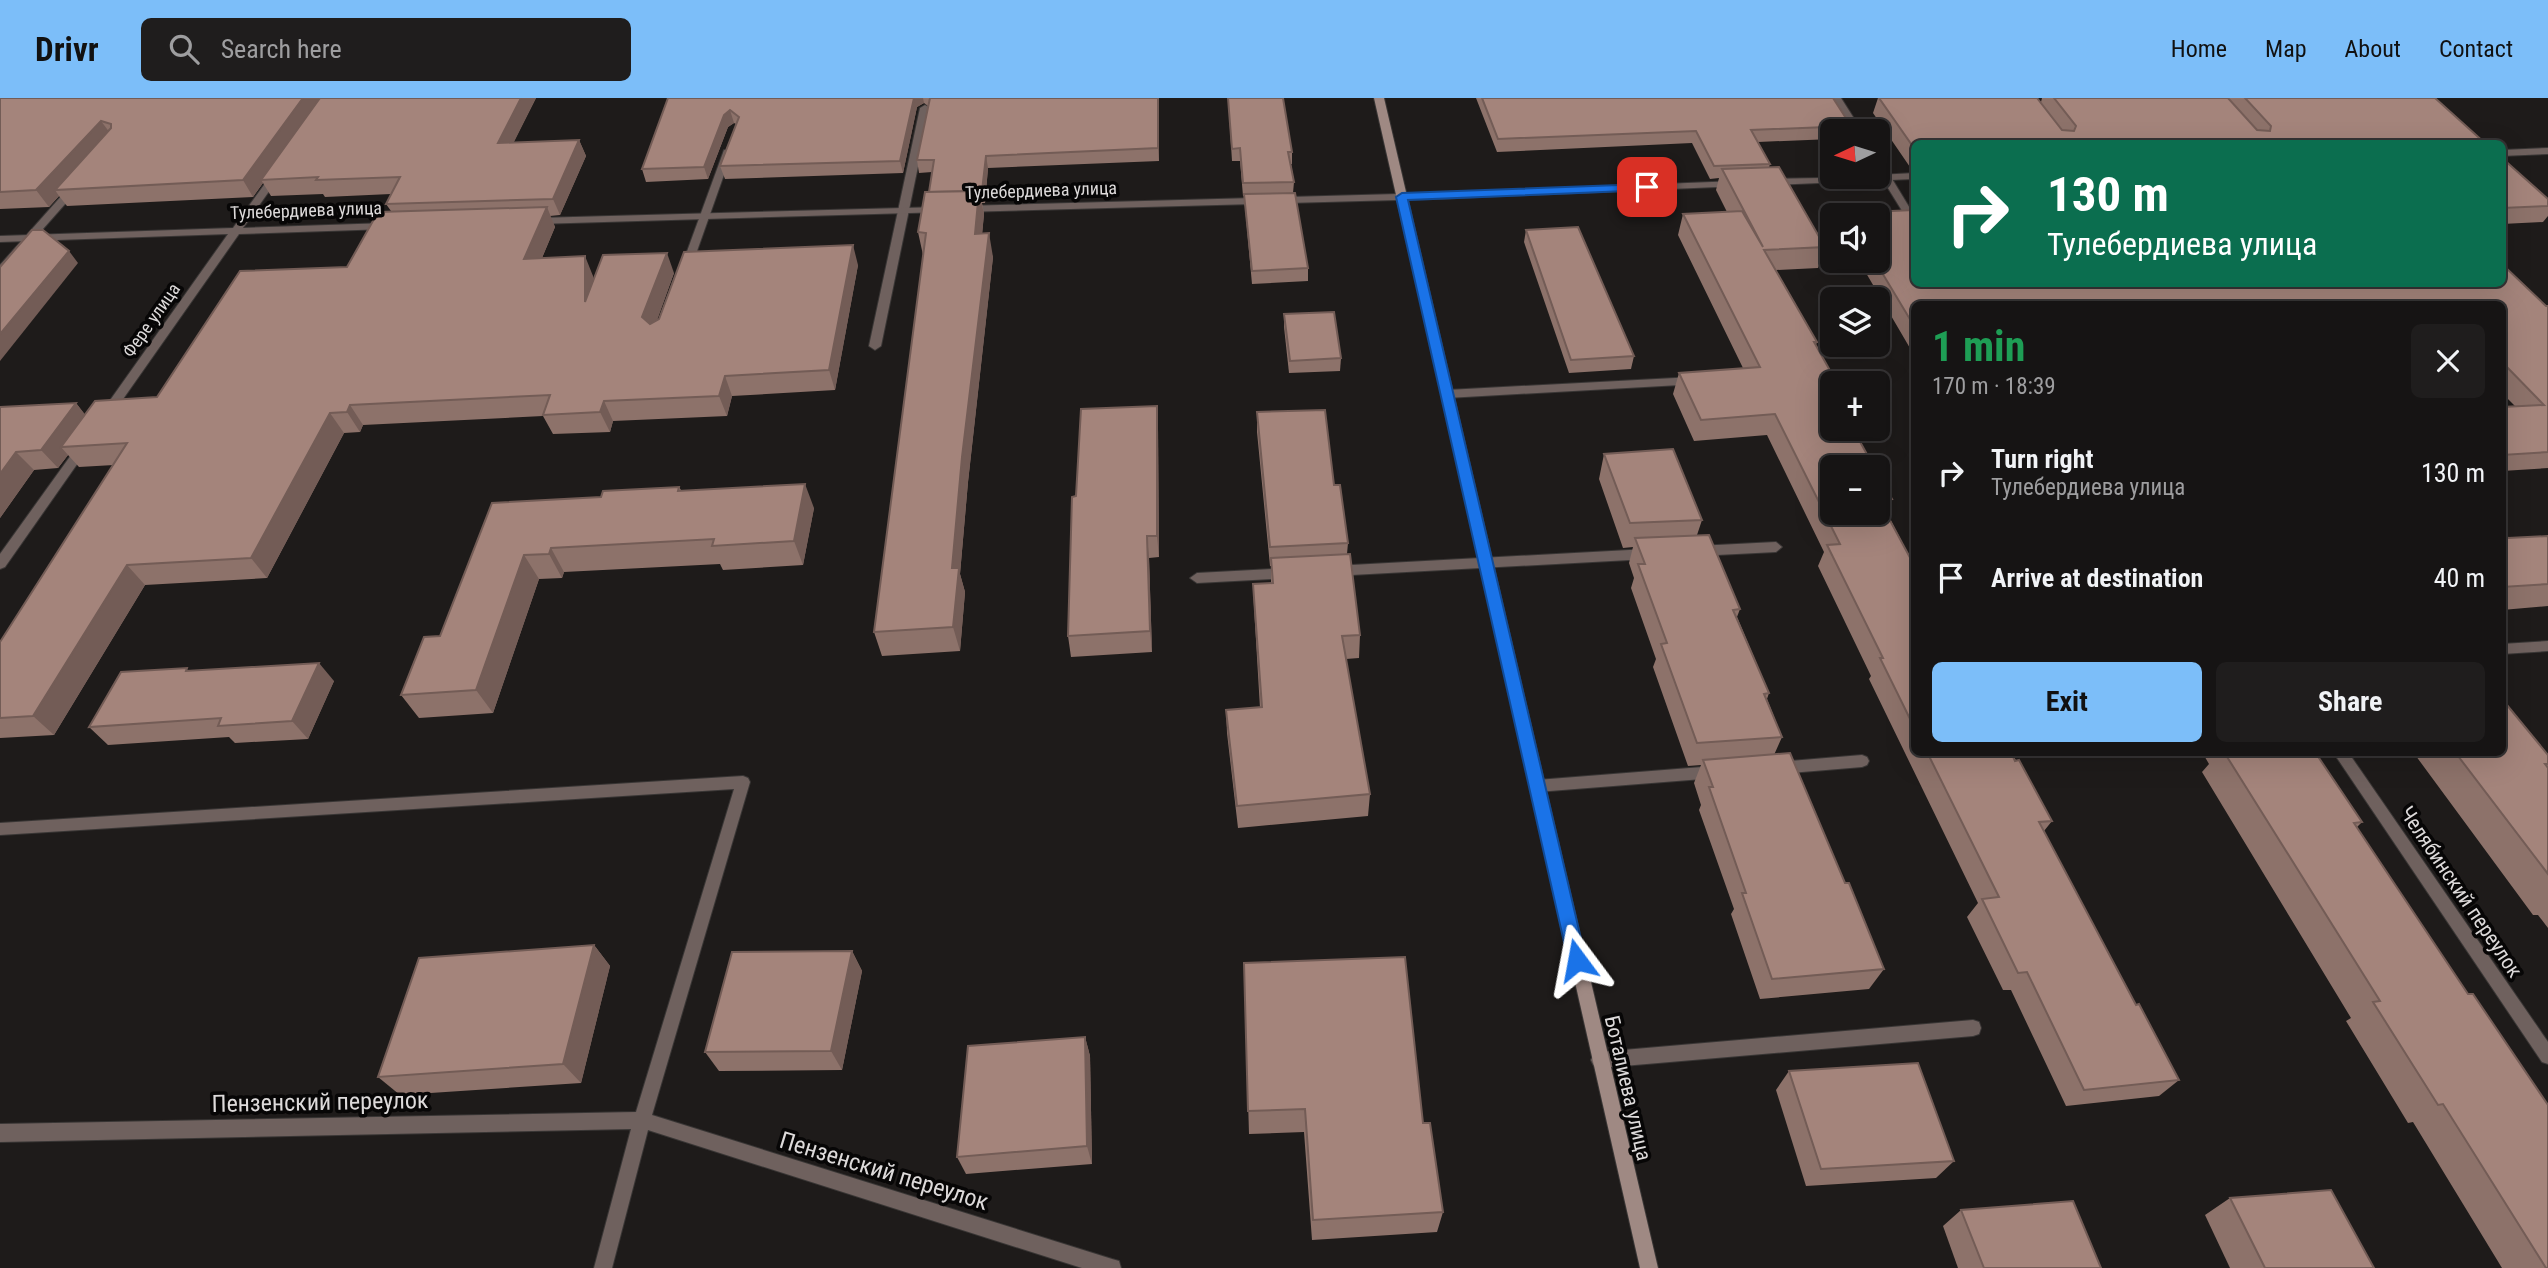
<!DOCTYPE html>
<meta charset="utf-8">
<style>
:root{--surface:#161414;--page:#1f1d1d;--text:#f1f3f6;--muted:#9e9ea0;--line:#353334;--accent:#7cbef9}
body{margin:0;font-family:"Roboto Condensed",sans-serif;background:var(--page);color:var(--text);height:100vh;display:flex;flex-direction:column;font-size:26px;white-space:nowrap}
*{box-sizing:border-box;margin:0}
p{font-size:23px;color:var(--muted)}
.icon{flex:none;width:38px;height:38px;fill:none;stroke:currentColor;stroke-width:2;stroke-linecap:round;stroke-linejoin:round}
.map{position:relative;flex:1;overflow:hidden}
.drawer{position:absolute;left:1911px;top:203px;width:595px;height:455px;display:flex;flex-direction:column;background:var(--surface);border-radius:10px;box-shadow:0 7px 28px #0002,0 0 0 2px var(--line)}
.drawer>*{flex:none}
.top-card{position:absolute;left:1911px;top:42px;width:595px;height:147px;border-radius:10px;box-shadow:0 7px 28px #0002,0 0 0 2px var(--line);background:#0b6e4f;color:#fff;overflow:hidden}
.needle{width:46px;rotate:266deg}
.tools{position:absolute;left:1820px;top:21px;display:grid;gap:14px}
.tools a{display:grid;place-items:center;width:70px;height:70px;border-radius:10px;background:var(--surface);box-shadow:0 7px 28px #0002,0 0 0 2px var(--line);font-size:35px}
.pin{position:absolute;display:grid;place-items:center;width:60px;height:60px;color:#fff;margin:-30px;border-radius:14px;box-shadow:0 4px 10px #0006}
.me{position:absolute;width:77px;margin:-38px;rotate:347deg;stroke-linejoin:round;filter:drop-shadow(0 0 5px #0008)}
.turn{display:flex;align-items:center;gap:24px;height:147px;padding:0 21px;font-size:32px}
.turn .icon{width:91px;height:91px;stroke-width:2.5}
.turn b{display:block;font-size:49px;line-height:60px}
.round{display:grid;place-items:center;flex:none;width:74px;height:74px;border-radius:10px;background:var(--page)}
.headline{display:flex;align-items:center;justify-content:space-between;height:119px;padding:0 21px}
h1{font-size:42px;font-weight:700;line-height:52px;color:#1e9e55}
.cta{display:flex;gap:14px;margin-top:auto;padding:14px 21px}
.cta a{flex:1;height:80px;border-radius:10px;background:var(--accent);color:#111;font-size:28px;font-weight:700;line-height:80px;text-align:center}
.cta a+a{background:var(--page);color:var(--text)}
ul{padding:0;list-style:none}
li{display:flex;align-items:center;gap:21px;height:105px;padding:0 21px}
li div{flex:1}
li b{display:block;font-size:26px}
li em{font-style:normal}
header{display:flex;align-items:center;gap:42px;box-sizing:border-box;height:98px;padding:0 35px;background:var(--accent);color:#111}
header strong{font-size:33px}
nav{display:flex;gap:38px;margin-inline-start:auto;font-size:24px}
.search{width:490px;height:63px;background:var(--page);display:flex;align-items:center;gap:18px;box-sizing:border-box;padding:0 24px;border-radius:10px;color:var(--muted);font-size:26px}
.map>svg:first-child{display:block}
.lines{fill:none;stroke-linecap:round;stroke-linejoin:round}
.lane-casing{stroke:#393635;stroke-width:2}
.street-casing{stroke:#393635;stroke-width:2}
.secondary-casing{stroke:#393635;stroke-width:2}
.lane{fill:#6f615e;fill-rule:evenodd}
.street{fill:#6f615e;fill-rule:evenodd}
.secondary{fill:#9f8983;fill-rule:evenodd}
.wall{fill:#8d726a}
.shaded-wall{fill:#735c56}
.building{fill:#a4847b;stroke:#735c56;stroke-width:2}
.route{fill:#1a73e8;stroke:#114b97;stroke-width:2}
.labels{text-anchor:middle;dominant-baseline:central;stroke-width:7;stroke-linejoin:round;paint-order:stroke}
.far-street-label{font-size:18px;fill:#dddada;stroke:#070606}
.street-label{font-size:21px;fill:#dddada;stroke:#070606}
.near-street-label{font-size:24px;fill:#dddada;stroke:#070606}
</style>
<header>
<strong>Drivr</strong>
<div class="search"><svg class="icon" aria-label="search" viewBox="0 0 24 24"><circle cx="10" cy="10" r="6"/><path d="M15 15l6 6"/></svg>Search here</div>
<nav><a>Home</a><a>Map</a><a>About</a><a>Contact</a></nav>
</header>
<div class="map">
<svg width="2548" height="1170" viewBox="0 0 2548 1170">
<rect width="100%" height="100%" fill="#1e1b1a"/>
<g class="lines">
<defs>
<g id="lane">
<path d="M1831 0H1841L1862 33H1852Z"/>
<path d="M925 7 930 10 881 248 875 252 869 248 920 10Z"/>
<path d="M724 52 732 54 691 170 690 172H682L681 170Z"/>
<path d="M1878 63 1883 66 1914 117V127L1909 124 1878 74Z"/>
<path d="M72 86 81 88 4 175 0 176V167Z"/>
<path d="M1694 279 1698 280V286L1447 300 1441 296 1447 292Z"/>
<path d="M1776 444 1782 449 1776 454 1697 458 1691 453 1697 448Z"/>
<path d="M1648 451 1654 456 1648 461 1333 478 1326 473 1333 468Z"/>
<path d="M1288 470 1295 475 1288 480 1197 485 1190 480 1197 475Z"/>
<path d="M1862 657 1867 659 1869 663 1867 667 1862 669 1777 676 1772 674 1770 670 1772 666 1777 664Z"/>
<path d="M1715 668 1720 670 1722 674 1720 678 1715 680 1537 694 1532 692 1530 688 1532 684 1537 682Z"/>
<path d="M1973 922 1979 924 1981 930 1979 936 1973 938 1600 970 1594 968 1591 962 1594 956 1600 954Z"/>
</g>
<g id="street">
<path d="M2548 50V56L2502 58V52Z"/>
<path d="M277 72 282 75 243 130 387 125 392 128 387 131 239 136 109 321H101V315L228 136 0 144V138L233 130 274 73Z"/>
<path d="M1914 75V81L1771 87 1766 84 1771 81 1878 79V77Z"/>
<path d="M1737 83 1741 84V88L1434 101 963 114 958 111 963 108 1434 95Z"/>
<path d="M940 109 945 112 944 114 537 126 532 123 537 120Z"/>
<path d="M83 345 87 346 89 349 87 352 5 469 0 471V456L79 346Z"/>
<path d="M2548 543V553L2502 556V546Z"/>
<path d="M2333 654H2348L2548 944V966L2542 964Z"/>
<path d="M743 678 748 680 750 684 652 1017 1112 1161 1119 1163 1121 1170H1082L648 1032 612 1170H594L631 1031 0 1044V1026L636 1014 734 691 0 737V725Z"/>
</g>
<path id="secondary" d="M1374 0H1384L1658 1170H1640Z"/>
</defs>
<use href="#lane" class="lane-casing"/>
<use href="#street" class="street-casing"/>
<use href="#secondary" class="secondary-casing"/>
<use href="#lane" class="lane"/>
<use href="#street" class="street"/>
<use href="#secondary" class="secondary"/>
</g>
<g class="wall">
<path d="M0 0H536L513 45 579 42 586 58 560 117 550 118 555 129 542 160 593 178 594 183 674 175 657 222 858 167 835 292 732 298 727 318 613 323 610 334 553 336 543 318 363 327 360 334 344 335 267 480 145 487 54 637 0 640V544L114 367 79 369 68 357 58 370 34 372 0 420V309L76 305 85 317 157 299 347 169 391 113 386 106 391 96 325 99 323 96 271 98 263 85 253 99 67 108 59 98 49 109 0 111Z"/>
<path d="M668 0H1159V63L988 70 985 105H982L984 116 982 136 993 159 968 384 960 476 965 494 960 553 882 558 874 534 923 157 918 134 929 94 932 74 919 75 917 62 928 8 924 5 917 9 903 75 725 81 720 68 736 26 734 25 728 29 708 81 646 84 642 71Z"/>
<path d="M1228 0 1292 54V66H1291L1294 84 1293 95 1308 170V183L1252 186 1244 98H1243L1240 63H1232Z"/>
<path d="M1476 0H1833L1851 28 1849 33H1832V41L1758 44 1770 66 1769 69 1825 149 1818 170 1776 172 1817 244 1816 247 1832 331 1878 376 1892 401 1886 413 1914 467V654H2011L2052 723 2044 733 2136 907 2179 982 2159 998 2066 1008 2011 892H2003L1967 819 1978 805 1869 581 1871 578 1818 468 1824 454 1767 337 1694 343 1673 296 1679 275 1743 270 1678 137 1683 116 1727 114 1716 92 1719 80 1710 81 1692 45 1497 54Z"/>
<path d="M1878 0H2037L2041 4 2042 0H2435L2486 46H1914V73L1912 72 1873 15Z"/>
<path d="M2502 60 2548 101V118L2543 124 2502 126Z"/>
<path d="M1914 112V186H2502V166L2546 208H2548V370L2502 373V309L2515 308 2502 295V206H1914V257L1859 163H1878V117H1846V115Z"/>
<path d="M1526 132 1634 258 1631 271 1569 275 1524 144Z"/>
<path d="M1284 216 1341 260 1340 273 1289 275 1284 229Z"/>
<path d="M1157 308 1158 329 1159 459 1149 460 1152 554 1071 559 1068 538 1076 398Z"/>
<path d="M1257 314 1334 387 1348 445 1347 456 1360 537 1359 560 1346 561 1370 696 1368 718 1238 730 1227 635 1226 612 1260 610 1254 509 1253 486 1271 485V468H1270L1257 334Z"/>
<path d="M1604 356 1702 422 1697 437 1740 511 1737 519 1769 595 1767 601 1782 639 1774 657 1845 785 1884 871 1869 891 1760 901 1731 816 1734 811 1699 712 1701 707 1694 685 1701 667 1688 668 1653 569 1656 561 1631 490 1634 480 1629 465 1633 449 1623 450 1599 381Z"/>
<path d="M679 389 681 392 814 410 803 467 723 472 720 466 564 474 562 480 539 481 493 615 419 620 401 597 440 538 492 405 601 399Z"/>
<path d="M2502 434 2508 440 2548 438V508L2502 512Z"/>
<path d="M189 572 334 583 308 641 235 645 229 639 108 647 89 629Z"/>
<path d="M2202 654H2315L2362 724 2357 729 2548 1170H2502L2413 1024 2408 1025 2346 923 2351 920 2202 674 2209 666Z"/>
<path d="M2413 654H2502L2548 657V830L2538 817H2533Z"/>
<path d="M594 847 610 868 581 985 400 997 378 979Z"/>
<path d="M852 853 862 873 842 972 719 973 705 954Z"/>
<path d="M1244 865 1423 1025 1443 1114 1437 1134 1312 1142 1304 1034 1249 1036Z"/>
<path d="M1085 939 1090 958 1092 1066 966 1076 957 1059Z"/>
<path d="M1789 973 1954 1063 1936 1080 1806 1088 1776 992Z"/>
<path d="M2230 1100 2374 1170H2230L2205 1117Z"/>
<path d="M1961 1112 2101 1170H1958L1943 1128Z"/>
</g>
<g class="shaded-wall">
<path d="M303 0H324L261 82 263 85 253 99 243 82Z"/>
<path d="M521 0H536L505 62 498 45Z"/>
<path d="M914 0H923L924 5 917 9 903 75 900 63Z"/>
<path d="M1158 0H1159V63L1158 50Z"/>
<path d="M730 12 734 25 728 29 708 81 704 69 724 17Z"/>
<path d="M101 23 113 39 55 92 59 98 49 109 36 92Z"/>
<path d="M579 42 586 58 560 117 553 101Z"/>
<path d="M986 58 988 70 985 105 982 93Z"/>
<path d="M979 93 984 116 980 160 975 136Z"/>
<path d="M547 109 555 129 533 181 524 161Z"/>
<path d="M989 135 993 159 968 384 960 476 965 494 960 553 953 529 952 470 962 359Z"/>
<path d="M853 147 858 167 835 292 829 272Z"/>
<path d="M69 153 78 165 0 263V236Z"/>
<path d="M667 155 674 175 651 239 642 219Z"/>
<path d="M585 158 593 178 594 224 585 204Z"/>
<path d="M725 278 732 298 727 318 719 298Z"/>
<path d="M604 303 613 323 610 334 600 314Z"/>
<path d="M76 305 91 324 61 349 68 357 58 370 41 352Z"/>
<path d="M350 307 363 327 360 334 347 314Z"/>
<path d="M1157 308 1158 329 1159 459 1157 438Z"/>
<path d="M330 315 344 335 267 480 251 460Z"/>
<path d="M16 354 34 372 0 420V376Z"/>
<path d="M805 386 814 410 803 467 794 443Z"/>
<path d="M1147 438 1149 460 1152 554 1150 533Z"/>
<path d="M551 450 564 474 562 480 549 456Z"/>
<path d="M524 457 539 481 493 615 476 592Z"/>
<path d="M127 467 145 487 54 637 33 618Z"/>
<path d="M319 565 334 583 308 641 292 623Z"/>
<path d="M594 847 610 868 581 985 563 966Z"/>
<path d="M852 853 862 873 842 972 831 953Z"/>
<path d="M1085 939 1090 958 1092 1066 1087 1048Z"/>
</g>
<g class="building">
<path d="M0 0H303L243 82 55 92 111 30V26L101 23 36 92 0 94Z"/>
<path d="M320 0H521L498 45 579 42 553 101 386 106 400 79 316 82 318 79 261 82Z"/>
<path d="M668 0H914L900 63 720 68 739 19 730 12 724 17 704 69 642 71Z"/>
<path d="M930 0H1158V50L986 58 982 93 929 94 934 62H917Z"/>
<path d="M1228 0H1283L1292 54H1288L1294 84 1243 85 1240 50 1232 51Z"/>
<path d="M1482 0H1833L1851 28 1751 32 1770 66 1714 68 1696 33 1498 41Z"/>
<path d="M1879 0H2037L2062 32 2074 33 2076 28 2054 0H2228L2257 32 2270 33 2271 28 2245 0H2435L2486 46H1914V50Z"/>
<path d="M2502 60 2548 101V108L2502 110Z"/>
<path d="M1779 69 1825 149 1764 152 1817 244H1814L1837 285H1832V331H1853L1874 369H1832V415H1878V376L1892 401 1879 402 1914 467V629L1880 560H1883L1827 447 1840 446 1775 316 1701 322 1679 275 1760 269 1683 116 1742 113 1763 149 1722 71Z"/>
<path d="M979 93 975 136 989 135 962 359 952 470H959L953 529 874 534 926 135 918 134 925 94Z"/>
<path d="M1295 95 1308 170 1252 173 1244 96Z"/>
<path d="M547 109 524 161 585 158V204L603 157 667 155 642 219 650 226 659 221 684 154 853 147 829 272 725 278 719 298 604 303 600 314 543 317 550 297 350 307 347 314 330 315 251 460 127 467 33 618 0 620V544L127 345 61 349 95 303 157 299 240 173 347 169 378 114Z"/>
<path d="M1914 112V186H2502V166L2546 208H2548V354L2502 357V309L2544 307 2502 264V206H1914V228L1875 163H1878V117H1848L1846 115Z"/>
<path d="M1578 129 1634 258 1571 262 1526 132Z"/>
<path d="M32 132H43L69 153 0 236V169Z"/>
<path d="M1334 214 1341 260 1290 263 1284 216Z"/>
<path d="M76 305 41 352 16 354 0 376V309Z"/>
<path d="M1157 308V438H1147L1150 533 1068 538 1072 399 1076 398 1081 311Z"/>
<path d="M1325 312 1334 387H1340L1348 445 1270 449 1257 314Z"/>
<path d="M1673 351 1702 422 1630 425 1604 356Z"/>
<path d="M805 386 794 443 712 448 714 441 551 450 549 456 524 457 476 592 401 597 424 539 440 538 492 405 601 399 603 393 679 389 678 393Z"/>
<path d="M2502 434 2508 440 2548 438V486L2502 489Z"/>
<path d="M1709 437 1740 511 1733 512 1769 595 1764 596 1782 639 1697 645 1661 546 1667 545 1638 466H1645L1635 440Z"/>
<path d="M1350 456 1360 537 1342 538 1370 696 1237 708 1226 612 1262 609 1253 486 1273 485 1271 460Z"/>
<path d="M319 565 292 623 218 628 221 620 89 629 121 574 187 570 186 573Z"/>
<path d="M2502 601 2548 657V666H2545L2548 670V776L2455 654H2502Z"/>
<path d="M1927 654H2011L2015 663 2019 662 2052 723 2039 724 2136 907 2139 906 2179 982 2084 992 2027 874 2018 875 1982 801 1999 799Z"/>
<path d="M2224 654H2315L2362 724 2354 725 2468 896H2473L2548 1007V1170H2546L2443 1006 2438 1007 2373 904 2380 903Z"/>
<path d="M1790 655 1845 785H1849L1884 871 1772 881 1742 795H1746L1709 689H1713L1703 662Z"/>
<path d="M594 847 563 966 378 979 419 860Z"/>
<path d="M852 853 831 953 705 954 732 854Z"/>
<path d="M1405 859 1423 1025H1430L1443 1114 1313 1122 1305 1011 1248 1013 1244 865Z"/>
<path d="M1085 939 1087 1048 957 1059 968 948Z"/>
<path d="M1918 965 1954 1063 1821 1071 1789 973Z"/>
<path d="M2331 1092 2374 1170H2265L2230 1100Z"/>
<path d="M2073 1103 2101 1170H1984L1961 1112Z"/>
</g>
<path class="route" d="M1647 86 1652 89 1651 92 1408 102 1586 862 1583 868 1577 871 1570 868 1568 862 1396 99 1402 95Z"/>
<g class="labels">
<g class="far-street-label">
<text transform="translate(1041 92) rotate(-2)">Тулебердиева улица</text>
<text transform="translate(306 112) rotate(-2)">Тулебердиева улица</text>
<text transform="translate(151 222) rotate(-55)">Фере улица</text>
</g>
<g class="street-label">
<text transform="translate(2461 794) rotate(56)">Челябинский переулок</text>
<text transform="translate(1628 990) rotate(77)">Боталиева улица</text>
</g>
<g class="near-street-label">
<text transform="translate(320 1004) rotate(-1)">Пензенский переулок</text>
<text transform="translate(884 1073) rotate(17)">Пензенский переулок</text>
</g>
</g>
</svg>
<div class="tools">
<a><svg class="needle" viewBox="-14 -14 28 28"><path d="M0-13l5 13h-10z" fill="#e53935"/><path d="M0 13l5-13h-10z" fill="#9e9ea0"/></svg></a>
<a><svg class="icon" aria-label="sound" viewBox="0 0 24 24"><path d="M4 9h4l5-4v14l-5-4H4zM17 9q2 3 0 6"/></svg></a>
<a><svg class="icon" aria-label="layers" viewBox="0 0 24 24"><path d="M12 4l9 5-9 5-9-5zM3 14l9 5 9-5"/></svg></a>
<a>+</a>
<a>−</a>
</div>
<div class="pin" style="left:1647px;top:89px;background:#d93025"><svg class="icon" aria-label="arrive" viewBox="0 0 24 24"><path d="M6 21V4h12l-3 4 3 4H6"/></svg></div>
<svg class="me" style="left:1577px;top:862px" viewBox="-20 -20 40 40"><path d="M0-17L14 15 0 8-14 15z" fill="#1a73e8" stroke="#fff" stroke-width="4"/></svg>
<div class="top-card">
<div class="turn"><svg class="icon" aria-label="right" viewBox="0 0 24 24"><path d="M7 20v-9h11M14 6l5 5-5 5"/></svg><div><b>130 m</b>Тулебердиева улица</div></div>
</div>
<section class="drawer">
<div class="headline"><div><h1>1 min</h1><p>170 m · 18:39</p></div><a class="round"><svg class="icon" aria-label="close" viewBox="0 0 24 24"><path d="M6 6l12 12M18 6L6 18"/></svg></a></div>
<ul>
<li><svg class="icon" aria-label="right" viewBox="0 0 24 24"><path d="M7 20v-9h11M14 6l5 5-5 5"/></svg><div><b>Turn right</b><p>Тулебердиева улица</p></div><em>130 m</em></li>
<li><svg class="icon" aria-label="arrive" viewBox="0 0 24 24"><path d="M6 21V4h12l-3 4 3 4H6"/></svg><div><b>Arrive at destination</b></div><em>40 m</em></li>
</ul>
<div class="cta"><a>Exit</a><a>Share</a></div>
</section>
</div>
